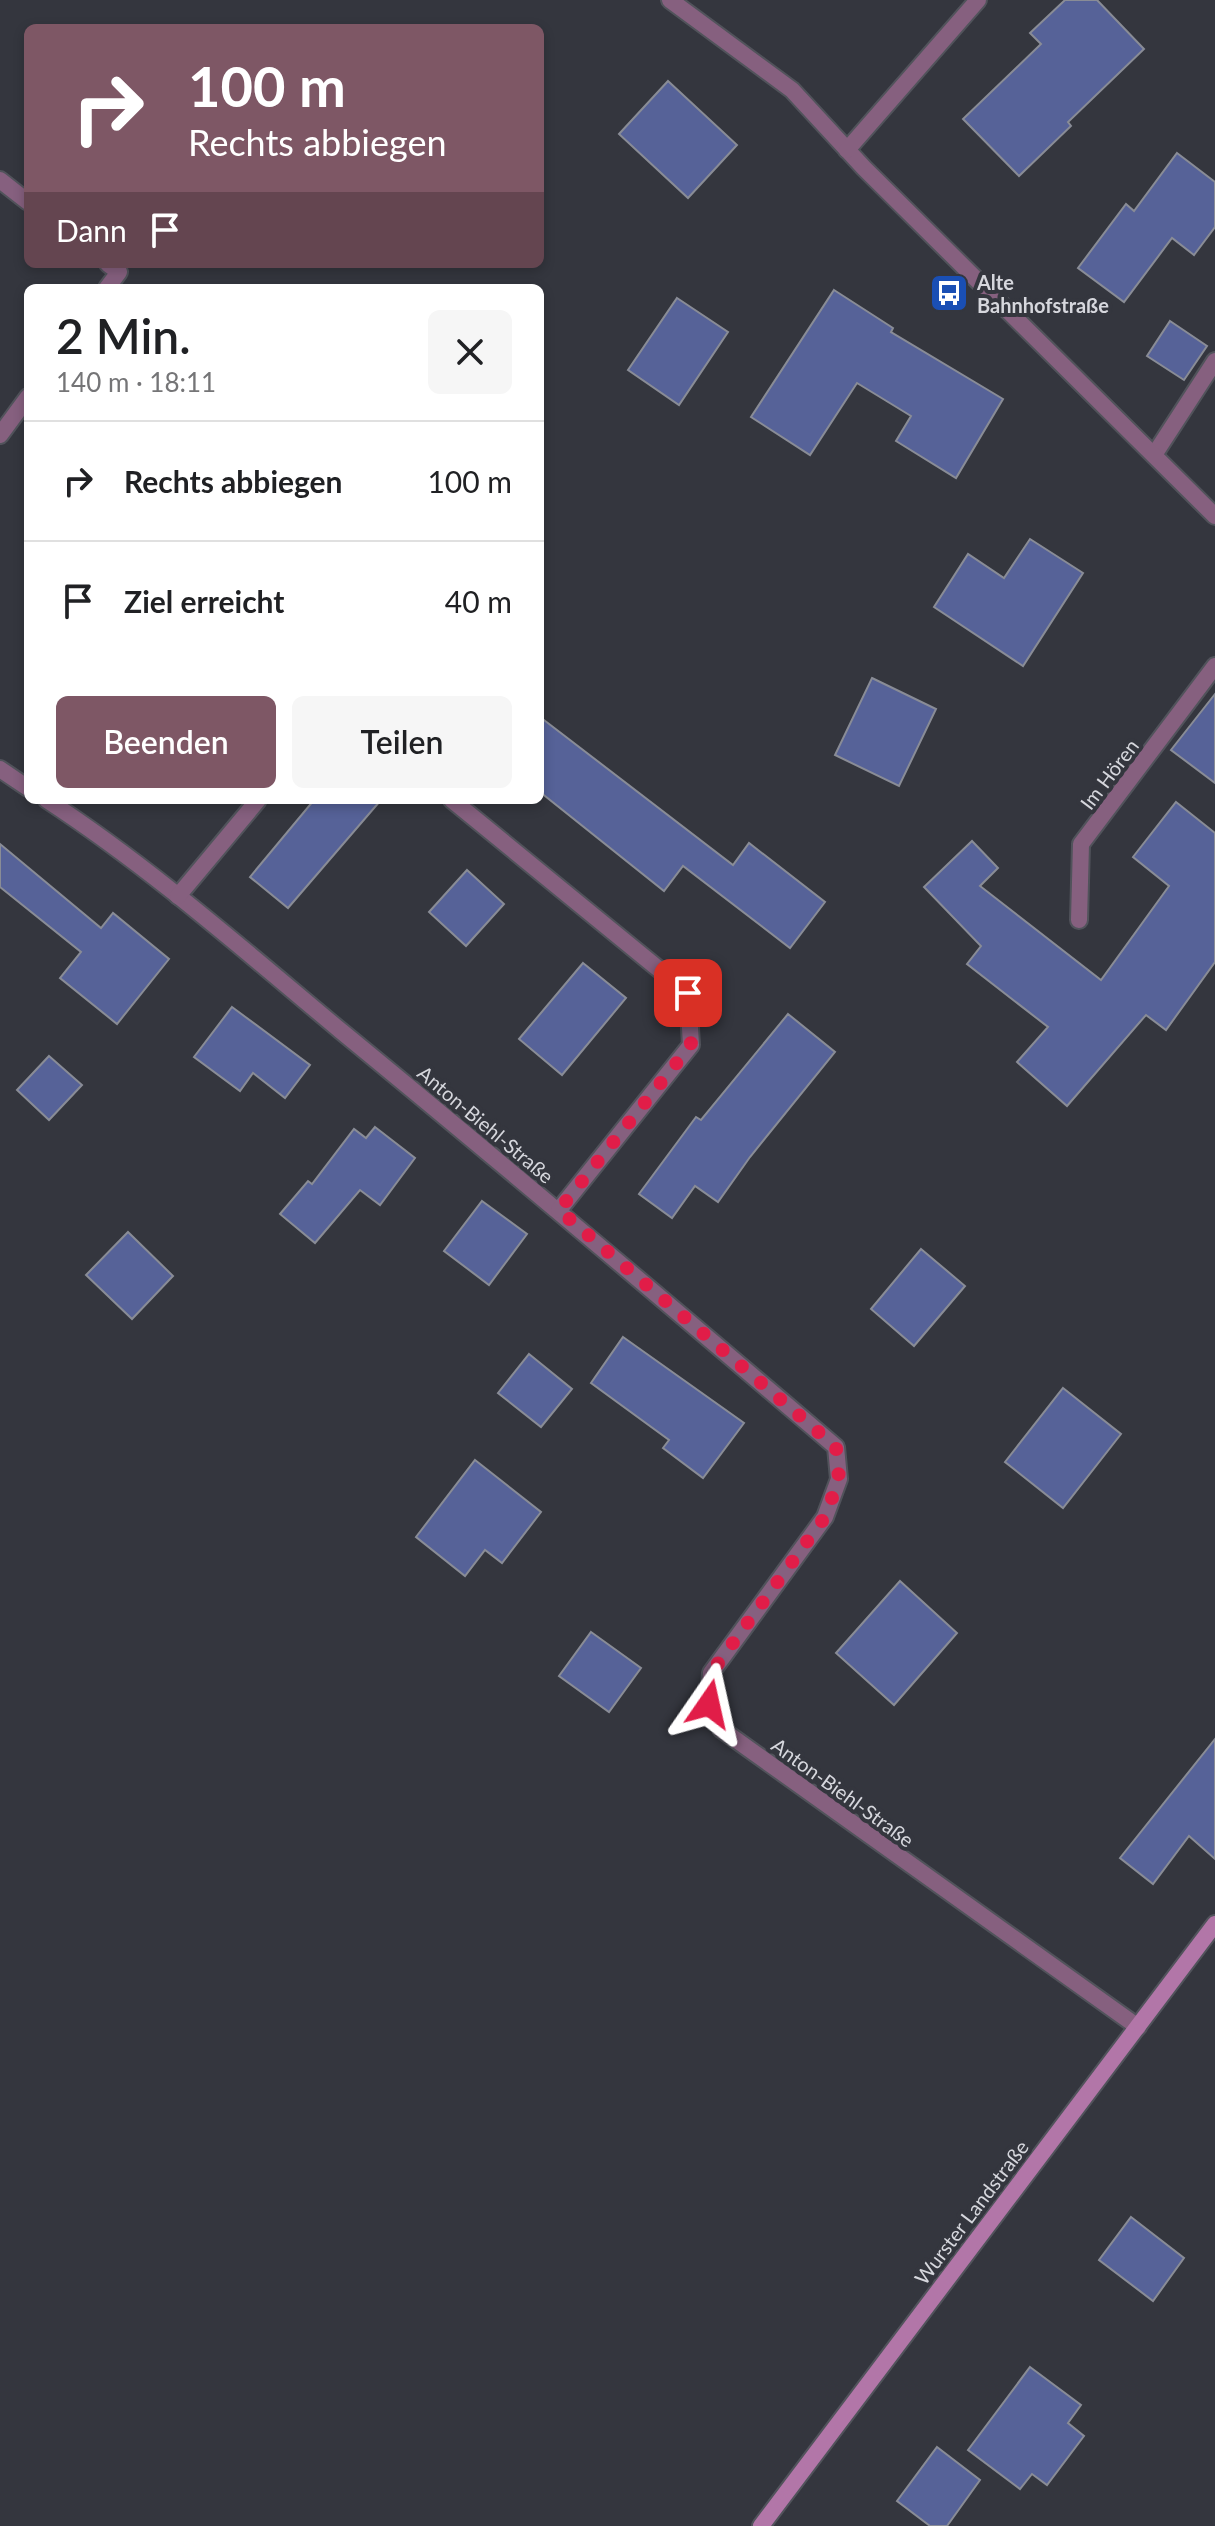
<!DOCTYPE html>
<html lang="de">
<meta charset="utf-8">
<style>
:root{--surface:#fff;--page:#f6f6f6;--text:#202124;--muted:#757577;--line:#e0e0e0;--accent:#7e5765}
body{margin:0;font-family:Lato,sans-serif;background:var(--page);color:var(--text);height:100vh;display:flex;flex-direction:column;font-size:30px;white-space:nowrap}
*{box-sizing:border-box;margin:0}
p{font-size:26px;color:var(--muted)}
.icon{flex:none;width:44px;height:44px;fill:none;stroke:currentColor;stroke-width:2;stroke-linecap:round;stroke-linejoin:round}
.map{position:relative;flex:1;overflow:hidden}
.side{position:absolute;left:24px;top:284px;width:520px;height:520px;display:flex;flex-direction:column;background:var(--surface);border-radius:12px;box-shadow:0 4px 12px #0003}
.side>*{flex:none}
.banner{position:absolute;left:24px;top:24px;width:520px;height:244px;border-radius:12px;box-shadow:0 4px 12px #0003;background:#7e5765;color:#fff;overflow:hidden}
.pin{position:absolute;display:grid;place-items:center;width:68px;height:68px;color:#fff;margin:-34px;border-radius:16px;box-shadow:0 4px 12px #0006}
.me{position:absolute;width:88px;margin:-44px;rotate:11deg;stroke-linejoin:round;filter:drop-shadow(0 0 6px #0008)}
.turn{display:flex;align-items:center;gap:28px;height:168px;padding:0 32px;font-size:36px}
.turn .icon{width:104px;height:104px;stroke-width:2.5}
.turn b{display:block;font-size:56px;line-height:68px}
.then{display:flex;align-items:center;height:76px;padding:0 32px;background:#0003;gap:16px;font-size:30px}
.round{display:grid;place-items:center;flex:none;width:84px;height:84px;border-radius:12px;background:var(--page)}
.headline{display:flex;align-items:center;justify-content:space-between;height:136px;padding:0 32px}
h1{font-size:48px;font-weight:600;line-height:60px}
.primary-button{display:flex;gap:16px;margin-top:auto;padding:16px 32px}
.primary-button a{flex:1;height:92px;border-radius:12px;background:var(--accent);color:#fff;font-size:32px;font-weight:600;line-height:92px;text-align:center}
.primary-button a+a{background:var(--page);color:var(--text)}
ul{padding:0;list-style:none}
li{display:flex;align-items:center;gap:24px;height:120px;padding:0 32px;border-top:2px solid var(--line)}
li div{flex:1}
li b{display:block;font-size:30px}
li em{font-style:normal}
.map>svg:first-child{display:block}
.building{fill:#566298;stroke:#898c96;stroke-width:2}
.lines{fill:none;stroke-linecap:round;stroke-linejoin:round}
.service-casing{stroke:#51535b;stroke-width:20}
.minor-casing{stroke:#51535b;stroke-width:20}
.secondary-casing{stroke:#51535b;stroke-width:20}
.service{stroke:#86607f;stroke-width:16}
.minor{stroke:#86607f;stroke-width:16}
.secondary{stroke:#b276a8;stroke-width:16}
.route{stroke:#e11d48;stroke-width:14;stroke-dasharray:0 25.2}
.labels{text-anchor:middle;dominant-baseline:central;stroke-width:8;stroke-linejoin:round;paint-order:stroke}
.poi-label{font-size:20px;font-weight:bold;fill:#d6d7dd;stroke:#34363e;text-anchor:start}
.street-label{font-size:20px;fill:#d6d7dd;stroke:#34363e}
</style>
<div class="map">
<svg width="1215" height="2526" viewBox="0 0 1215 2526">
<rect width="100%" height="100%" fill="#34363e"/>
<g class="building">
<path d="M1065 0H1097L1144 49 1068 122 1071 126 1019 176 963 119 1041 44 1030 33Z"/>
<path d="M668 81 737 145 688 198 619 134Z"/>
<path d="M1177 153 1215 182V227L1194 255 1172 238 1124 302 1078 268 1126 204 1134 211Z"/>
<path d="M834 290 893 328 891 332 1003 399 956 478 896 441 911 416 857 383 810 455 751 417Z"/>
<path d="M677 298 728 332 679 405 628 370Z"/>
<path d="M1170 321 1207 346 1184 380 1147 356Z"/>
<path d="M1030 539 1083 573 1023 666 934 607 968 554 1004 578Z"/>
<path d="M872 678 936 709 899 786 835 755Z"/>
<path d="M1215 694V783L1171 750Z"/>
<path d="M540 717 733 865 749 843 825 902 790 948 683 866 664 891 540 792Z"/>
<path d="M314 800H381L288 908 250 877Z"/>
<path d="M1176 802 1215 833V962L1166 1030 1146 1015 1067 1106 1017 1062 1048 1027 967 964 981 946 924 887 972 841 998 868 980 886 1101 980 1169 886 1133 857Z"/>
<path d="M0 844 101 928 113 913 169 959 117 1024 60 978 81 952 0 887Z"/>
<path d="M467 870 504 904 466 946 429 912Z"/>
<path d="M583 963 626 998 562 1075 519 1039Z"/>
<path d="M232 1007 310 1065 285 1098 253 1073 240 1091 194 1057Z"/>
<path d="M788 1014 835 1052 750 1157 718 1202 695 1186 672 1218 639 1194 696 1117 701 1120Z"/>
<path d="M49 1056 82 1085 49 1120 17 1090Z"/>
<path d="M375 1127 415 1158 380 1205 360 1190 315 1243 280 1214 308 1181 312 1184 354 1129 366 1138Z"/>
<path d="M482 1201 527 1234 489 1285 444 1251Z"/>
<path d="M128 1232 173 1276 132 1319 86 1275Z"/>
<path d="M921 1249 965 1286 914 1346 871 1309Z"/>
<path d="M623 1337 744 1423 703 1478 663 1448 669 1440 591 1383Z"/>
<path d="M529 1354 572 1389 541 1427 498 1393Z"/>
<path d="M1063 1388 1121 1434 1063 1508 1005 1462Z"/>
<path d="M475 1460 541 1512 502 1563 485 1550 465 1576 416 1537Z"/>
<path d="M900 1581 957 1633 894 1705 836 1653Z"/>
<path d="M591 1632 641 1668 609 1712 559 1676Z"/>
<path d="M1215 1739V1859L1189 1836 1153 1884 1120 1858Z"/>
<path d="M1131 2217 1184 2258 1153 2301 1099 2260Z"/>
<path d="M1030 2367 1081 2405 1068 2423 1084 2436 1047 2485 1032 2474 1020 2489 968 2450Z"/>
<path d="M937 2447 980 2480 947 2526H930L897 2501Z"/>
</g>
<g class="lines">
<defs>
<path id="service" d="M1154 455 1215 361"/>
<g id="minor">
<path d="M670 0 792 90 864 168 1215 516"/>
<path d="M847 150 978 0"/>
<path d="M0 180 28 202"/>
<path d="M107 288 119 272 108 264"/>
<path d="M0 435 28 397"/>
<path d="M0 769 28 788"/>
<path d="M47 800C151 868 245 951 341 1031 508 1168 672 1307 836 1447L839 1479 825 1517 711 1673 709 1704 721 1729 1138 2027"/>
<path d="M452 800 688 993 691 1045 559 1210"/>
<path d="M178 896 258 800"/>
<path d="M1079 920 1081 844 1215 666"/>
</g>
<path id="secondary" d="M761 2526 1215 1924"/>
</defs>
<use href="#service" class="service-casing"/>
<use href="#minor" class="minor-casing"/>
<use href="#secondary" class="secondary-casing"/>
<use href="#service" class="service"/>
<use href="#minor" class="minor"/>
<use href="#secondary" class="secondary"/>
</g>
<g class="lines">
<path class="route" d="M688 993 691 1045 559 1210 836 1447 839 1479 825 1517 711 1673 709 1704"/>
</g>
<defs>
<symbol id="bus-square" viewBox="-11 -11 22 22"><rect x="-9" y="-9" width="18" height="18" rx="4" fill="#1a4fb4" stroke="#34363e"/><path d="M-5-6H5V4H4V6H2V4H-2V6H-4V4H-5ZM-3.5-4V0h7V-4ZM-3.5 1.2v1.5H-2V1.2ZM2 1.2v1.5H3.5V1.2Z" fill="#fff"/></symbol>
</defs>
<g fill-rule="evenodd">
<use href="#bus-square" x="927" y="271" width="44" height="44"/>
</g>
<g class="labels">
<g class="poi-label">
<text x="977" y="282">Alte<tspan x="977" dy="23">Bahnhofstraße</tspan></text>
</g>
<g class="street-label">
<text transform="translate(1109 774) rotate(-53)">Im Hören</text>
<text transform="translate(486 1124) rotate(40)">Anton-Biehl-Straße</text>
<text transform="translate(843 1792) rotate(36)">Anton-Biehl-Straße</text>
<text transform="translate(971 2212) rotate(-53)">Wurster Landstraße</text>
</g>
</g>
</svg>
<div class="pin" style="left:688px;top:993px;background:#d93025"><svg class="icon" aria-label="arrive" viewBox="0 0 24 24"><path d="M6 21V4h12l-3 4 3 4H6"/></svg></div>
<svg class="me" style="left:709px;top:1704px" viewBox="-20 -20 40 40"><path d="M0-17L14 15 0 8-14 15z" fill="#e11d48" stroke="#fff" stroke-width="4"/></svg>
<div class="banner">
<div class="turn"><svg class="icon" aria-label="right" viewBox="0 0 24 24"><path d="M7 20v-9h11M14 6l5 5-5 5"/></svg><div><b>100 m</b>Rechts abbiegen</div></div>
<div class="then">Dann<svg class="icon" aria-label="arrive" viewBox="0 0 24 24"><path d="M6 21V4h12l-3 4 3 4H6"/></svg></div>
</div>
<section class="side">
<div class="headline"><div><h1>2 Min.</h1><p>140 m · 18:11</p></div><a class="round"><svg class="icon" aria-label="close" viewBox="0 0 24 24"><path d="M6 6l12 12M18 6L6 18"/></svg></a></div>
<ul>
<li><svg class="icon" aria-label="right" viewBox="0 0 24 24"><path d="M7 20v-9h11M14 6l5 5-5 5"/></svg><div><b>Rechts abbiegen</b></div><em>100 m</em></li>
<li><svg class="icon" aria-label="arrive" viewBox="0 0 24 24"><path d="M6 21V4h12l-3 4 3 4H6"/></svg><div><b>Ziel erreicht</b></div><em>40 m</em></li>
</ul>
<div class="primary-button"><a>Beenden</a><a>Teilen</a></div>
</section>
</div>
